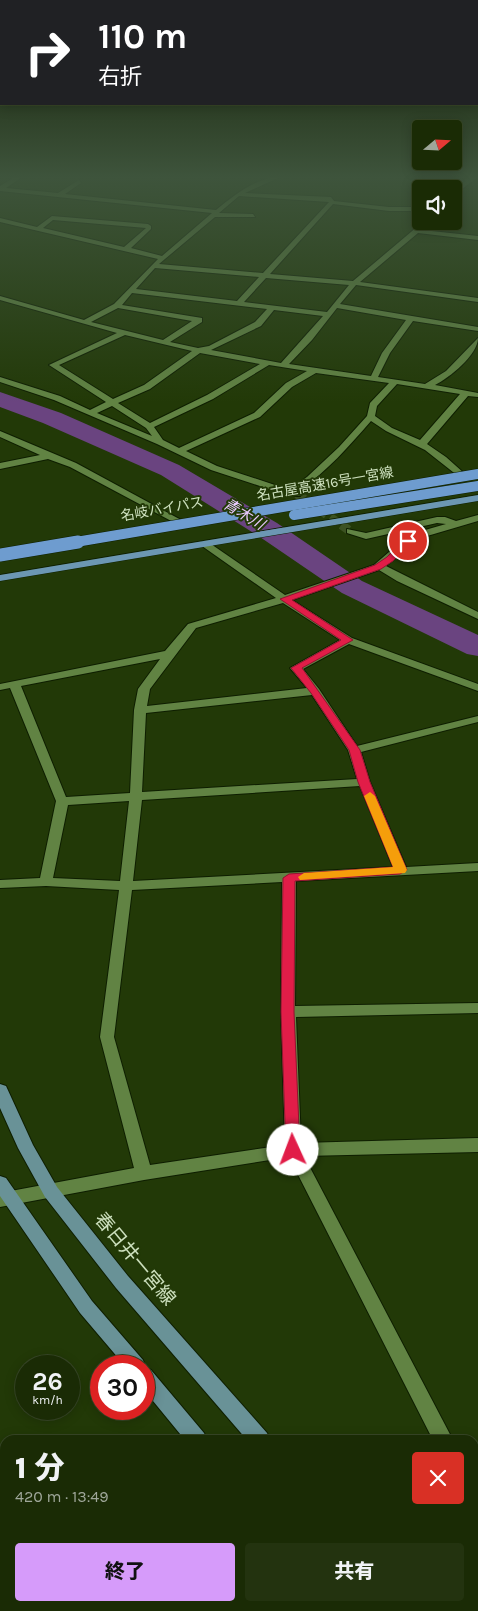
<!DOCTYPE html>
<html lang="ja">
<meta charset="utf-8">
<style>
:root{--surface:#1a2b05;--page:#23330f;--text:#f1f3f6;--muted:#9fa79a;--line:#384727;--accent:#d69bfa}
body{margin:0;font-family:Karla,"Noto Sans JP",sans-serif;background:var(--page);color:var(--text);height:100vh;display:flex;flex-direction:column;font-size:19px;white-space:nowrap}
*{box-sizing:border-box;margin:0}
p{font-size:16px;color:var(--muted)}
.icon{flex:none;width:28px;height:28px;fill:none;stroke:currentColor;stroke-width:2;stroke-linecap:round;stroke-linejoin:round}
.map{position:relative;flex:1;overflow:hidden}
.panel{position:absolute;left:0px;top:1435px;width:479px;height:176px;display:flex;flex-direction:column;background:var(--surface);border-radius:15px 15px 0 0;box-shadow:0 2px 12px #0003,0 0 0 1px var(--line)}
.panel>*{flex:none}
.guide{position:absolute;left:0px;top:0px;width:479px;height:105px;box-shadow:0 2px 12px #0003,0 0 0 1px var(--line);background:#202124;color:#fff;overflow:hidden}
.needle{width:32px;rotate:71deg}
.fabs{position:absolute;left:412px;top:120px;display:grid;gap:10px}
.fabs a{display:grid;place-items:center;width:50px;height:50px;border-radius:5px;background:var(--surface);box-shadow:0 2px 12px #0003,0 0 0 1px var(--line);font-size:25px}
.speed{position:absolute;left:15px;top:1355px;display:flex;gap:10px;font-size:25px;font-weight:700;text-align:center}
.speed>*{display:grid;place-content:center;width:65px;height:65px;border-radius:50%;background:var(--surface);box-shadow:0 2px 12px #0003,0 0 0 1px var(--line);line-height:1}
.speed small{font-size:12px;font-weight:400}
.speed .limit{border:8px solid #d22;background:#fff;color:#111}
.pin{position:absolute;display:grid;place-items:center;width:42px;height:42px;color:#fff;margin:-21px;border:2px solid #fff;border-radius:50%;box-shadow:0 1px 5px #0007}
.me{position:absolute;width:55px;margin:-28px;rotate:358deg;stroke-linejoin:round;filter:drop-shadow(0 0 4px #0008)}
.turn{display:flex;align-items:center;gap:18px;height:105px;padding:0 15px;font-size:22px}
.turn .icon{width:65px;height:65px;stroke-width:2.5}
.turn b{display:block;font-size:35px;line-height:42px}
.round{display:grid;place-items:center;flex:none;width:52px;height:52px;border-radius:5px;background:var(--page)}
.summary{display:flex;align-items:center;justify-content:space-between;height:85px;padding:0 15px}
h1{font-size:30px;font-weight:800;line-height:38px}
.button{display:flex;gap:10px;margin-top:auto;padding:10px 15px}
.button a{flex:1;height:58px;border-radius:5px;background:var(--accent);color:#111;font-size:20px;font-weight:800;line-height:58px;text-align:center}
.button a+a{background:var(--page);color:var(--text)}
.map>svg:first-child{display:block}
.lines{fill:none;stroke-linecap:round;stroke-linejoin:round}
.river{fill:#6a4480;fill-rule:evenodd}
.minor-tunnel{stroke:#3c5222;stroke-width:9;stroke-dasharray:9 4.5;stroke-linecap:butt}
.minor-casing{stroke:#0e1e00;stroke-width:2}
.primary-casing{stroke:#0e1e00;stroke-width:2}
.trunk-casing{stroke:#0e1e00;stroke-width:1}
.minor{fill:#618343;fill-rule:evenodd}
.primary{fill:#699297;fill-rule:evenodd}
.trunk{fill:#6c97b3;fill-rule:evenodd}
.motorway-bridge-far1-casing{stroke:#0e1e00;stroke-width:11;stroke-linecap:butt}
.motorway-bridge-casing{stroke:#0e1e00;stroke-width:14;stroke-linecap:butt}
.motorway-bridge-far1{stroke:#6e9ccf;stroke-width:10}
.motorway-bridge{stroke:#6e9ccf;stroke-width:13}
.route{fill:#e11d48;stroke:#92132f}
.slow{fill:#f59e0b}
.labels{text-anchor:middle;dominant-baseline:central;stroke-width:4;stroke-linejoin:round;paint-order:stroke}
.far-street-label{font-size:14px;fill:#cde0be;stroke:#223907}
.far-water-label{font-size:15px;font-style:italic;fill:#e9c9ff;stroke:#223907}
.near-street-label{font-size:19px;fill:#cde0be;stroke:#223907}
</style>
<div class="map">
<svg width="478" height="1611" viewBox="0 0 478 1611">
<rect width="100%" height="100%" fill="#223907"/>
<g class="lines">
<path class="river" d="M0 392 61 413 179 465 277 523 362 581 478 635V656L467 654 342 593 257 535 161 475 43 423 0 407Z"/>
<path class="minor-tunnel" d="M297 494 350 531"/>
<defs>
<g id="minor">
<path d="M15 177H22L6 188 58 193 79 180 81 183 65 194 216 210C233 196 256 177 280 177L245 193 331 197 334 201 389 207H421V211H389L333 204 270 274 353 281 424 221H431L422 230 478 236V240L418 233 360 282 478 298V302L356 285 340 304 478 327V331L413 321 390 353 378 377 425 384 446 371 478 338C478 355 449 378 435 385L478 393V397L468 396 427 444 446 457 465 474 461 477 458 476 425 450 386 431 371 421C349 446 327 472 299 490L302 494 300 496H294L290 492V488L307 477 339 447 367 416 370 403 389 383 316 373 292 387 260 417 186 451 217 466 275 485V489L272 490 211 470 157 444 54 400 0 382V377L60 396 90 410 106 402 49 365 117 333 0 300V296L84 320 114 304 158 259 0 222V218L37 227 52 216 148 224 151 226V229L131 248 162 256 212 213 0 191V186ZM239 196 329 202 263 273 159 264 215 217H255L253 214 219 213ZM53 220 146 228 124 247 43 228ZM155 268 259 277 237 301 136 289ZM266 278 349 285 327 312 244 302ZM132 293 267 309 255 322 209 346 198 348 170 342 202 322V318L122 305ZM118 308 192 321 163 340 91 322ZM337 308 406 320 382 353 371 376 289 364 312 340ZM274 310 323 316 281 363 211 350 261 326ZM125 335 192 351 144 385 113 399 59 365ZM200 353 260 364 207 395 150 423 118 403 150 389ZM269 365 307 371 286 383 254 413 179 448 163 440 154 427 213 399ZM397 384 460 394 420 440 392 428 375 416 377 406ZM112 406 146 428 152 436 97 413Z"/>
<path d="M471 177H478L454 195V190Z"/>
<path d="M0 431 76 463 183 521 181 523H175L70 467 48 459 0 469V463L40 455 0 437Z"/>
<path d="M478 515V521L417 539 386 566 478 612V619L397 581 379 570 292 600 352 638 478 684V691L349 644 303 669 319 689 357 746 478 716V722L361 752 370 782 406 867 478 863V871L296 881 295 1006 478 1003V1013L296 1017 301 1143 478 1138V1152L304 1156 453 1440H433L289 1157 144 1180 0 1207V1193L134 1168 100 1037 119 890 46 886 0 888V880L40 878 56 801 10 688 0 690V684L165 651 188 624 276 598 202 546V542H208L285 595 374 565 404 539 418 532 446 524 437 523 366 539 347 533V529L366 533 437 517H445L456 521ZM283 603 340 640 290 668 307 688 147 706 150 689 196 628ZM160 659 138 689 134 710 130 793 66 797 21 686ZM312 695 348 750 357 779 142 792 146 713ZM360 786 393 867 133 881 142 800ZM129 801 120 881 53 878 68 805ZM282 882 281 1012 285 1145 150 1165 114 1037 132 890Z"/>
<path d="M474 1491 478 1493V1519L474 1517Z"/>
<path d="M5 1561V1581L0 1582V1562Z"/>
<rect x="38" y="1606" width="22" height="5"/>
</g>
<g id="primary">
<path d="M0 1084 6 1086 33 1145 57 1187 128 1276 267 1433 270 1440H247L116 1288 45 1197 18 1148 0 1108Z"/>
<path d="M0 1176 6 1178 92 1301 143 1360 145 1367 151 1370 204 1433 207 1440H185L144 1390V1366H125L80 1313 0 1196Z"/>
<path d="M325 1606H348L350 1611H327Z"/>
<path d="M394 1606H417L419 1611H396Z"/>
</g>
<path id="trunk" d="M478 495V501L0 581V575Z"/>
</defs>
<use href="#minor" class="minor-casing"/>
<use href="#primary" class="primary-casing"/>
<use href="#trunk" class="trunk-casing"/>
<use href="#minor" class="minor"/>
<use href="#primary" class="primary"/>
<use href="#trunk" class="trunk"/>
<defs>
<g id="motorway-bridge-far1">
<path d="M294 515 478 486"/>
<path d="M70 543 478 474"/>
</g>
<path id="motorway-bridge" d="M0 555 78 542"/>
</defs>
<use href="#motorway-bridge-far1" class="motorway-bridge-far1-casing"/>
<use href="#motorway-bridge" class="motorway-bridge-casing"/>
<use href="#motorway-bridge-far1" class="motorway-bridge-far1"/>
<use href="#motorway-bridge" class="motorway-bridge"/>
</g>
<linearGradient id="sky" x2="0" y2="1"><stop stop-color="#131f04"/><stop offset="0.44" stop-color="#3e543c"/><stop offset="1" stop-color="#3e543c" stop-opacity="0"/></linearGradient>
<rect width="478" height="403" fill="url(#sky)"/>
<path class="route" d="M408 538 411 539V543L393 561 381 569 292 600 353 640 302 668 360 750 370 782 407 870 400 874 295 881 294 1012 300 1150 298 1154 293 1156 288 1154 286 1150 281 1012 283 878 289 874 393 867 358 782 349 750 311 693 291 668 341 640 280 599 375 565 387 557 405 539Z"/>
<path class="slow" d="M370 792 375 796 407 870 405 873 300 880 298 877 304 873 393 867 364 796Z"/>
<g class="labels">
<g class="far-street-label">
<text transform="translate(325 484) rotate(-10)">名古屋高速16号一宮線</text>
<text transform="translate(162 509) rotate(-10)">名岐バイパス</text>
</g>
<g class="far-water-label">
<text transform="translate(244 514) rotate(31)">青木川</text>
</g>
<g class="near-street-label">
<text transform="translate(135 1259) rotate(50)">春日井一宮線</text>
</g>
</g>
</svg>
<div class="fabs">
<a><svg class="needle" viewBox="-14 -14 28 28"><path d="M0-13l5 13h-10z" fill="#e53935"/><path d="M0 13l5-13h-10z" fill="#9fa79a"/></svg></a>
<a><svg class="icon" aria-label="sound" viewBox="0 0 24 24"><path d="M4 9h4l5-4v14l-5-4H4zM17 9q2 3 0 6"/></svg></a>
</div>
<div class="speed"><div>26<small>km/h</small></div><div class="limit">30</div></div>
<div class="pin" style="left:408px;top:541px;background:#d93025"><svg class="icon" aria-label="arrive" viewBox="0 0 24 24"><path d="M6 21V4h12l-3 4 3 4H6"/></svg></div>
<svg class="me" style="left:293px;top:1150px" viewBox="-20 -20 40 40"><circle r="19" fill="#fff"/><path d="M0-13L10 11 0 6-10 11z" fill="#e11d48"/></svg>
<div class="guide">
<div class="turn"><svg class="icon" aria-label="right" viewBox="0 0 24 24"><path d="M7 20v-9h11M14 6l5 5-5 5"/></svg><div><b>110 m</b>右折</div></div>
</div>
<section class="panel">
<div class="summary"><div><h1>1 分</h1><p>420 m · 13:49</p></div><a class="round" style="background:#d93025;color:#fff"><svg class="icon" aria-label="close" viewBox="0 0 24 24"><path d="M6 6l12 12M18 6L6 18"/></svg></a></div>
<div class="button"><a>終了</a><a>共有</a></div>
</section>
</div>
